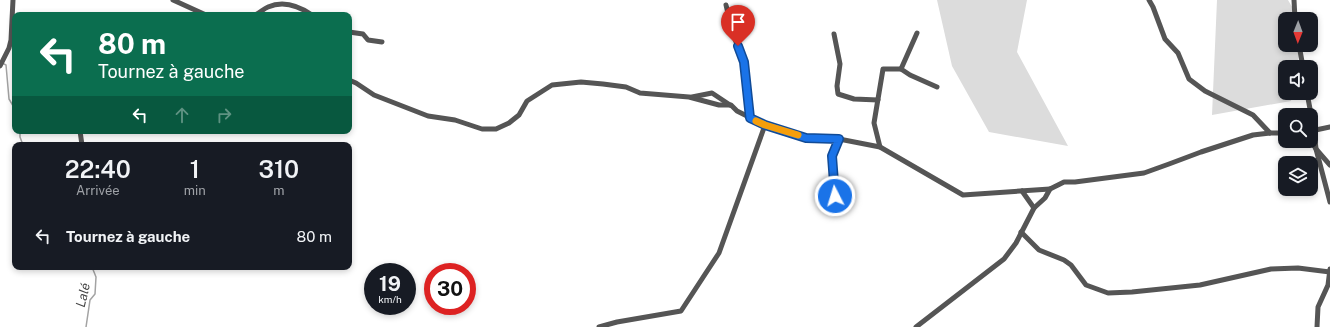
<!DOCTYPE html>
<html lang="fr">
<meta charset="utf-8">
<style>
:root{--surface:#171b24;--page:#20242c;--text:#f1f3f6;--muted:#9ea1a6}
body{margin:0;font-family:"Public Sans",sans-serif;background:var(--page);color:var(--text);height:100vh;display:flex;flex-direction:column;font-size:15px;white-space:nowrap}
*{box-sizing:border-box;margin:0}
p{font-size:13px;color:var(--muted)}
.icon{flex:none;width:22px;height:22px;fill:none;stroke:currentColor;stroke-width:2;stroke-linecap:round;stroke-linejoin:round}
.map{position:relative;flex:1;overflow:hidden}
.side{position:absolute;left:12px;top:142px;width:340px;height:128px;display:flex;flex-direction:column;background:var(--surface);border-radius:8px;box-shadow:0 2px 6px #0003}
.side>*{flex:none}
.banner{position:absolute;left:12px;top:12px;width:340px;height:122px;border-radius:8px;box-shadow:0 2px 6px #0003;background:#0b6e4f;color:#fff;overflow:hidden}
.needle{width:26px;rotate:181deg}
.tools{position:absolute;left:1278px;top:12px;display:grid;gap:8px}
.tools a{display:grid;place-items:center;width:40px;height:40px;border-radius:8px;background:var(--surface);box-shadow:0 2px 6px #0003;font-size:20px}
.speed{position:absolute;left:364px;top:263px;display:flex;gap:8px;font-size:20px;font-weight:700;text-align:center}
.speed>*{display:grid;place-content:center;width:52px;height:52px;border-radius:50%;background:var(--surface);box-shadow:0 2px 6px #0003;line-height:1}
.speed small{font-size:10px;font-weight:400}
.speed .limit{border:6px solid #d22;background:#fff;color:#111}
.pin{position:absolute;display:grid;place-items:center;width:34px;height:34px;color:#fff;margin:-41px -17px;border-radius:50% 50% 50% 0;rotate:-45deg;box-shadow:0 0 4px #0007}
.pin .icon{rotate:45deg}
.me{position:absolute;width:44px;margin:-22px;rotate:355deg;stroke-linejoin:round;filter:drop-shadow(0 0 3px #0008)}
.turn{display:flex;align-items:center;gap:14px;height:84px;padding:0 20px;font-size:18px}
.turn .icon{width:52px;height:52px;stroke-width:2.5}
.turn b{display:block;font-size:28px;line-height:34px}
.lanes{display:flex;align-items:center;height:38px;padding:0 20px;background:#0003;justify-content:center;gap:20px;direction:ltr}
.lanes .off{opacity:.35}
.eta{display:flex;justify-content:space-evenly;align-items:center;height:68px;text-align:center}
.eta b{font-size:24px;font-weight:600;line-height:28px}
ul{padding:0;list-style:none}
li{display:flex;align-items:center;gap:12px;height:52px;padding:0 20px}
li div{flex:1}
li b{display:block;font-size:15px}
li em{font-style:normal}
.map>svg:first-child{display:block}
.green{fill:#dcdcdc}
.lines{fill:none;stroke-linecap:round;stroke-linejoin:round}
.stream{stroke:#a3a3a3;stroke-width:1.5}
.street{stroke:#555;stroke-width:5}
.route-casing{stroke:#114b97;stroke-width:10}
.route{stroke:#1a73e8;stroke-width:7}
.slow{stroke:#f59e0b;stroke-width:7}
.labels{text-anchor:middle;dominant-baseline:central;stroke-width:4;stroke-linejoin:round;paint-order:stroke}
.water-label{font-size:13px;font-style:italic;fill:#444;stroke:#fff}
</style>
<div class="map">
<svg width="1330" height="327" viewBox="0 0 1330 327">
<rect width="100%" height="100%" fill="#fff"/>
<g class="green">
<path d="M937 0H1027L1017 52 1068 146 989 132 952 66Z"/>
<path d="M1217 0H1288L1299 19H1285V45H1301L1297 67H1285V93H1292L1291 101 1212 115Z"/>
</g>
<g class="lines">
<g class="stream">
<path d="M2 63 6 65 9 99 15 109"/>
<path d="M20 131V137L23 145"/>
<path d="M86 327 90 300 95 294 96 277 92 267"/>
</g>
<g class="street">
<path d="M173 0 206 15"/>
<path d="M1149 0 1153 7 1165 39 1178 53 1189 79 1205 91 1253 115 1270 133"/>
<path d="M1294 0 1295 19"/>
<path d="M726 5 733 34 744 62 750 118"/>
<path d="M255 15C260 13 263 9 268 7 284 0 299 6 312 15"/>
<path d="M349 32 363 34 368 40 382 42"/>
<path d="M834 34 840 64 837 86 838 94 854 99 878 100"/>
<path d="M1299 45 1303 67"/>
<path d="M0 66 9 48 11 40 13 0"/>
<path d="M901 69 917 33"/>
<path d="M349 80 356 83 374 95 428 116 455 120 482 129H496L509 123 519 115 527 101 552 85 581 82 603 84 626 87 640 93 689 97 719 105H731L737 111 765 125 806 138 839 139 880 147 963 195 1050 189"/>
<path d="M1307 93 1314 130 1316 149 1330 202"/>
<path d="M692 97 712 93 730 105"/>
<path d="M80 131 82 145"/>
<path d="M1311 131 1330 127"/>
<path d="M1311 141 1316 149 1330 165"/>
<path d="M880 147 874 123 883 69H901L910 75 937 87"/>
<path d="M1022 191 1034 208"/>
<path d="M835 196 832 156 839 139"/>
<path d="M1021 232 1039 250 1064 260 1071 265 1086 285 1108 293 1132 292 1200 285 1271 269 1298 268 1330 272"/>
<path d="M599 327 617 322 681 311 719 253 765 125"/>
<path d="M916 327 1004 259 1016 243 1034 208 1045 198 1050 189 1064 182H1075L1144 173 1169 164 1201 152 1253 135 1270 133H1285"/>
<path d="M1317 327 1318 307 1328 285 1330 269"/>
</g>
</g>
<g class="lines">
<defs>
<path id="route" d="M738 46 744 62 750 118 765 125 806 138 839 139 832 156 835 196"/>
</defs>
<use href="#route" class="route-casing"/>
<use href="#route" class="route"/>
<path class="slow" d="M756 121 765 125 798 135"/>
</g>
<g class="labels">
<g class="water-label">
<text transform="translate(83 295) rotate(-77)">Lalé</text>
</g>
</g>
</svg>
<div class="tools">
<a><svg class="needle" viewBox="-14 -14 28 28"><path d="M0-13l5 13h-10z" fill="#e53935"/><path d="M0 13l5-13h-10z" fill="#9ea1a6"/></svg></a>
<a><svg class="icon" aria-label="sound" viewBox="0 0 24 24"><path d="M4 9h4l5-4v14l-5-4H4zM17 9q2 3 0 6"/></svg></a>
<a><svg class="icon" aria-label="search" viewBox="0 0 24 24"><circle cx="10" cy="10" r="6"/><path d="M15 15l6 6"/></svg></a>
<a><svg class="icon" aria-label="layers" viewBox="0 0 24 24"><path d="M12 4l9 5-9 5-9-5zM3 14l9 5 9-5"/></svg></a>
</div>
<div class="speed"><div>19<small>km/h</small></div><div class="limit">30</div></div>
<div class="pin" style="left:738px;top:46px;background:#d93025"><svg class="icon" aria-label="arrive" viewBox="0 0 24 24"><path d="M6 21V4h12l-3 4 3 4H6"/></svg></div>
<svg class="me" style="left:835px;top:196px" viewBox="-20 -20 40 40"><circle r="17" fill="#1a73e8" stroke="#fff" stroke-width="3"/><path d="M0-11L8 9 0 5-8 9z" fill="#fff"/></svg>
<div class="banner">
<div class="turn"><svg class="icon" aria-label="left" viewBox="0 0 24 24"><path d="M17 20v-9H6M10 6l-5 5 5 5"/></svg><div><b>80 m</b>Tournez à gauche</div></div>
<div class="lanes"><svg class="icon" aria-label="left" viewBox="0 0 24 24"><path d="M17 20v-9H6M10 6l-5 5 5 5"/></svg><svg class="icon off" aria-label="ahead" viewBox="0 0 24 24"><path d="M12 20V5M6 11l6-6 6 6"/></svg><svg class="icon off" aria-label="right" viewBox="0 0 24 24"><path d="M7 20v-9h11M14 6l5 5-5 5"/></svg></div>
</div>
<section class="side">
<div class="eta">
<div><b>22:40</b><p>Arrivée</p></div>
<div><b>1</b><p>min</p></div>
<div><b>310</b><p>m</p></div>
</div>
<ul>
<li><svg class="icon" aria-label="left" viewBox="0 0 24 24"><path d="M17 20v-9H6M10 6l-5 5 5 5"/></svg><div><b>Tournez à gauche</b></div><em>80 m</em></li>
</ul>
</section>
</div>
